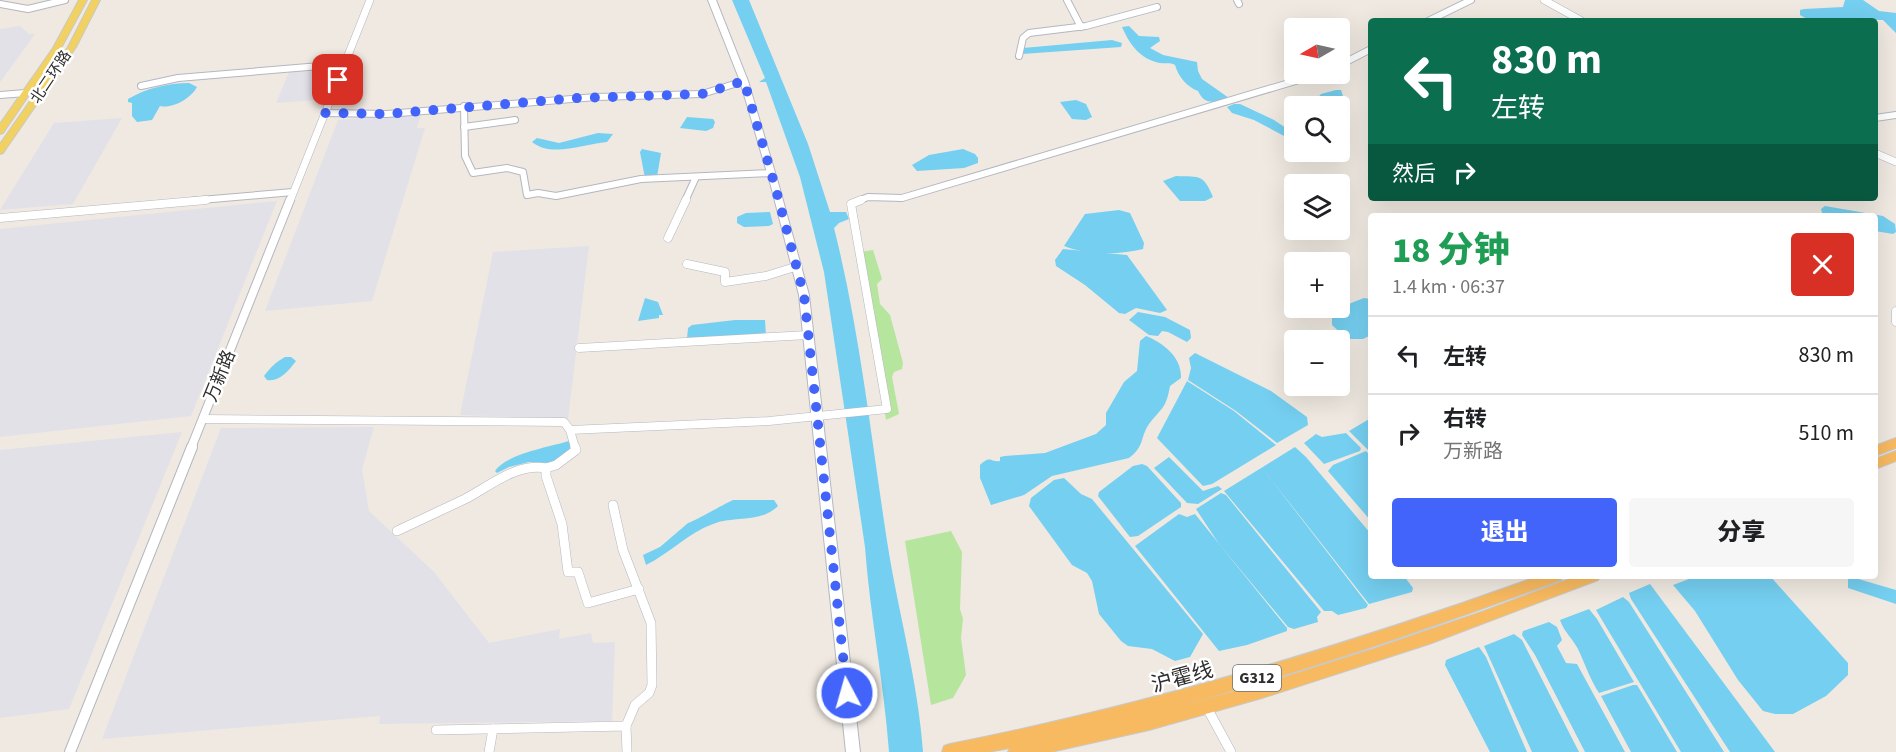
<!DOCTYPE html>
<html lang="zh">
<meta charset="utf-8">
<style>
:root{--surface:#fff;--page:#f6f6f6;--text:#202124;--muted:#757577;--line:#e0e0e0;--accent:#4264fb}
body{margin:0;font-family:"Source Sans 3","Noto Sans SC",sans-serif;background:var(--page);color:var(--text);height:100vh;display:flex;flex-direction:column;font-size:22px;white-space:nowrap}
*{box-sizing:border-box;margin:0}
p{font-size:20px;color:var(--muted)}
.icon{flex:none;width:33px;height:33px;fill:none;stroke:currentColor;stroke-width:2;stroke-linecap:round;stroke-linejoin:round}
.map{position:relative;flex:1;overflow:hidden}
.side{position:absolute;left:1368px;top:213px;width:510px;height:366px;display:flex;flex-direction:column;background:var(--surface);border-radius:6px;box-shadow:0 6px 24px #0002}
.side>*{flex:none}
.guide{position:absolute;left:1368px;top:18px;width:510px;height:183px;border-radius:6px;box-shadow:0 6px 24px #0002;background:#0b6e4f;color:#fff;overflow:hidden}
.needle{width:39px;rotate:261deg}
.buttons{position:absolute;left:1284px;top:18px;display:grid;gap:12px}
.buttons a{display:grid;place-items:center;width:66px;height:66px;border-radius:6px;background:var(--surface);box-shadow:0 6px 24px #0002;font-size:30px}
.pin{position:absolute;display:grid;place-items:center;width:51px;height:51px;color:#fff;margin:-26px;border-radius:12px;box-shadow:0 3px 9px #0006}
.me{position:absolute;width:66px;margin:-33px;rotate:354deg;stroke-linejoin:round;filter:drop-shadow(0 0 4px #0008)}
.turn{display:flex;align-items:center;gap:21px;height:126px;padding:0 24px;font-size:27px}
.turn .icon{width:78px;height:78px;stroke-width:2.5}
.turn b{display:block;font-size:42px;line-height:51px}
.then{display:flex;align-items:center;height:57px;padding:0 24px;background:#0003;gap:12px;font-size:22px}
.round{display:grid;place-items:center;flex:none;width:63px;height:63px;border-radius:6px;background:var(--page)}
.headline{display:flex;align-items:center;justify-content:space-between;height:102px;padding:0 24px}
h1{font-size:36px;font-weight:800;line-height:45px;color:#1e9e55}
.button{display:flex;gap:12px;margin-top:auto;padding:12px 24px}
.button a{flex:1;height:69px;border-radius:6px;background:var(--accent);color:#fff;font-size:24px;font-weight:800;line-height:69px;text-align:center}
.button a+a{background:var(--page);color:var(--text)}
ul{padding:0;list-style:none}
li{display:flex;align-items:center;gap:18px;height:78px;padding:0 24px;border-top:2px solid var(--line)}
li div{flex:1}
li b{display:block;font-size:22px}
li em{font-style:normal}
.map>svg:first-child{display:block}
.industrial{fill:#e3e1e8}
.green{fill:#b6e59e}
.water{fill:#75cff0}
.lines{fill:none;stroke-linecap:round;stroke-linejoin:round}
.minor-far2-casing{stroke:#b4b7c1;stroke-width:8}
.minor-far1-casing{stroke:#b4b7c1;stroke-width:9}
.minor-casing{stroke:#b4b7c1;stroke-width:10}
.tertiary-far2-casing{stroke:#b4b7c1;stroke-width:8}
.tertiary-far1-casing{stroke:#b4b7c1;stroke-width:10}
.tertiary-casing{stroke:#b4b7c1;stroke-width:12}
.secondary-casing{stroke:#b4b7c1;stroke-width:2}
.primary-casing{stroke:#c9c9c9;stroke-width:2}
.trunk-casing{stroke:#c9c9c9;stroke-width:2}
.minor-far2{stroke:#fff;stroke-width:6}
.minor-far1{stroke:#fff;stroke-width:8}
.minor{stroke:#fff;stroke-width:9}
.tertiary-far2{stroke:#fff;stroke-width:7}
.tertiary-far1{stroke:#fff;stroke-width:8}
.tertiary{stroke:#fff;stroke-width:10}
.secondary{fill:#fff;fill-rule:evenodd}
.primary{fill:#f2d163;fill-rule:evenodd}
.trunk{fill:#f8ba60;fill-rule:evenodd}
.route{stroke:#4264fb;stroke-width:10;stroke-dasharray:0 18}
.labels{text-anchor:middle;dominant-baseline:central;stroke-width:5;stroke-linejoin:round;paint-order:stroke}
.far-street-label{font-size:15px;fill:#2e2e2e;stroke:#fff}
.shield{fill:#fff;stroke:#6d6d6d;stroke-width:1.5}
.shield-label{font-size:16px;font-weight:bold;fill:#2e2e2e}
.street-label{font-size:18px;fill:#2e2e2e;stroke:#fff}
.near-street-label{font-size:21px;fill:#2e2e2e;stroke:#fff}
</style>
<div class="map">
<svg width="1896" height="752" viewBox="0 0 1896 752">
<rect width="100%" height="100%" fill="#efe9e1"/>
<g class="industrial">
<path d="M20 26 29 34H35L0 82V29Z"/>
<path d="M328 69 316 100 276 103 289 72Z"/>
<path d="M422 112 417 128H425L372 301 265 311 338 120Z"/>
<path d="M122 118 73 204 0 210 54 123Z"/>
<path d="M277 201 191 416 0 437V229Z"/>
<path d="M589 246 568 419 460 415 493 252Z"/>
<path d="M374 427 362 469 369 511 434 572 489 643 560 629 559 639 591 633 593 643 615 642 612 721 379 724 380 716 102 739 221 428Z"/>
<path d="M182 432 69 709 0 718V450Z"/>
</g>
<g class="green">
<path d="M873 250 882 279 877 284 880 304 890 315 903 363 902 369 894 372 892 377 899 414 886 420 859 252Z"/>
<path d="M951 531 962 552 960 609 963 619 961 638 966 675 953 698 931 705 905 541Z"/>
</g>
<g class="water">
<path d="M732 0H749L808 144 830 212H846L849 219 839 223 834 228C860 331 871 437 887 541 898 612 918 680 923 752H889C884 683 870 616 865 547L824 272 800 177 766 82H759L765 78Z"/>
<path d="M1845 0H1863L1879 11 1896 13V33L1883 20 1807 19 1800 15V10L1804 9 1843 7Z"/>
<path d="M1129 26 1139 36 1159 37 1160 41 1150 48 1163 55 1197 62 1198 71 1202 79 1229 98C1215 102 1205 106 1198 91 1187 87 1178 76 1175 65 1169 62 1167 64 1160 63 1140 59 1130 45 1122 27Z"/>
<path d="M1112 40 1122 43 1121 47 1022 54 1023 48Z"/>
<path d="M189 83 197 87C191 98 173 109 160 106L152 120 137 122 132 116V103L128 102V99C147 88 168 83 189 83Z"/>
<path d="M1336 90H1341L1343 96 1333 100 1331 106H1311L1321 94Z"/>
<path d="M1076 100 1086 104 1092 117 1086 120 1072 119 1060 102Z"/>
<path d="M1234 104H1240L1274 120 1289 130 1294 128V137H1286L1254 120 1232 113 1227 107Z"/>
<path d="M687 117 713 119 715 122 713 128 706 131 680 128Z"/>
<path d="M598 133 613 134 607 142C583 144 552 158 532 142L537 138 559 143Z"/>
<path d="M642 149 661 153 657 177 645 178 640 152Z"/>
<path d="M963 149 975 154 978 158V163L964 168 917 171 912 165 929 155Z"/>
<path d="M1176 176C1201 177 1203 174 1213 197L1205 201H1180L1163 181Z"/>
<path d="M1825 206 1883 216 1895 224 1896 232 1893 234 1875 231V216H1823L1821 209Z"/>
<path d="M1119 210 1130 213 1144 243 1143 249C1120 255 1086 255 1064 246L1085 214Z"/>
<path d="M770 212 773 224 769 226 744 227 737 223V217L746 213Z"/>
<path d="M1063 249 1127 255 1167 310 1160 313 1136 308 1125 314 1119 313 1085 285 1056 266 1055 260Z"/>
<path d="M645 298 658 302 663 315H659V318L638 321Z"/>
<path d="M1364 298 1371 299V335L1363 339H1347L1332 325V317L1351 303Z"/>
<path d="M1138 312 1165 317 1190 330 1191 338 1187 342 1168 332 1162 331 1158 336 1149 335 1129 320Z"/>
<path d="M735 320H765L766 336 687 339 688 328 692 325Z"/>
<path d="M1146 336C1163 343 1182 357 1181 378L1170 386C1166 409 1162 407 1149 424 1140 437 1145 446 1129 458L1052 476 1024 495 991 505 980 478V465C991 454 991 463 1000 461V457L1005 456 1045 453 1096 434 1106 425V413L1124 382 1137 371 1140 341Z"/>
<path d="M1195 353 1271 391 1307 417 1308 425 1277 443 1236 411 1188 380 1191 368 1189 358Z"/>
<path d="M285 357H291L296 361C288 371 280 382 267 380L264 376C271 367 276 362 285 357Z"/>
<path d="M1187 381 1234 411 1276 445 1212 484 1203 486 1157 438Z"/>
<path d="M1371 418V453L1349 431Z"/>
<path d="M1346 433 1361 448 1360 451 1324 464 1304 443 1316 434 1322 437Z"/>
<path d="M569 441 571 449 557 461 550 463 529 462 509 467 497 473 495 471C506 454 549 447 569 441Z"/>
<path d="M1295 447 1306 457 1371 534V576H1404L1413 588 1412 592 1369 604 1263 469 1368 605 1366 608 1338 615 1332 611H1324L1224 491Z"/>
<path d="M1366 451 1371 456V521L1328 471 1333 465Z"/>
<path d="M1169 457 1203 491 1218 486 1222 489 1198 504 1187 503 1154 468Z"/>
<path d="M1142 464 1147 466 1181 503V507L1138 536 1130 537 1098 496 1099 492 1133 466Z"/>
<path d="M1064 478 1081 494 1092 499 1203 634 1190 657 1175 661 1152 649 1128 646 1121 641 1099 614 1092 581 1087 573 1072 565 1029 506 1031 498 1054 480Z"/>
<path d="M1221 493 1226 495 1321 612 1317 617 1318 622 1294 629 1288 627 1219 544 1196 509Z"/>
<path d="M733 500H774L778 506C759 524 735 515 713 524 688 533 670 553 646 565L643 555 660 547 688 523C693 522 724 504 733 500Z"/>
<path d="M1179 514 1187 517 1195 514 1287 628V631L1247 645 1219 651 1135 546Z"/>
<path d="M1697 576H1770L1848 663V675L1826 696 1793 714H1775L1763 711 1738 680 1695 611 1673 585Z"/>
<path d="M1848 576 1896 590V604L1848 588Z"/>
<path d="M1650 584 1775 752H1730L1631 599 1629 593Z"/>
<path d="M1623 597 1629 602 1724 752H1681L1596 610Z"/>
<path d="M1589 609 1597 619 1634 682 1599 693C1590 679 1585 664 1578 649 1573 639 1564 632 1560 620Z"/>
<path d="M1549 622 1557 627 1562 640 1557 646 1566 663 1577 664 1625 752H1585L1535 655 1522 635 1523 631Z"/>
<path d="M1514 634 1522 640 1579 752H1532L1484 646Z"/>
<path d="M1479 647 1486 657 1527 752H1490L1445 665 1446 660Z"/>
<path d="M1633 685H1637L1677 752H1631L1601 696Z"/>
</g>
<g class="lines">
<defs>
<g id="minor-far2">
<path d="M1067 0 1081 27"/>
<path d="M1237 0 1239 4"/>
<path d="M0 4 28 9 65 0"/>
<path d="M1428 21 1471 0"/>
<path d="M1019 56 1023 38 1029 33 1086 26 1157 7"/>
<path d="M1340 65 1371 49"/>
<path d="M141 86 178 78 344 64"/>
<path d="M0 95 26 93"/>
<path d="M464 106 465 156 473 173 507 168 523 172 527 195 538 193 556 196 641 179 771 173"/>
<path d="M325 113 387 114 596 97 702 94 744 81"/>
<path d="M1875 118 1896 115"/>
<path d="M464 127 515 120"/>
<path d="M189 201 293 192"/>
<path d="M685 201 696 177"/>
<path d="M858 201 868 197 902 198 1319 74"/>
</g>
<g id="minor-far1">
<path d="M0 218 206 200"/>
<path d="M668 238 686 200"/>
<path d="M687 264 725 272V282L766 276 798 266"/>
<path d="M1896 311V322"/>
<path d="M579 348 808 335"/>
<path d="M203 419 564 422 570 430 769 421 887 409 851 204 861 200"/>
<path d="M570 430 575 448"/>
</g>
<g id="minor">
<path d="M575 447 576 450 556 465 546 468V476L562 524 568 572H578L588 603 639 589"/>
<path d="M613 505 623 550 651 623 652 685 649 693 635 705 626 726"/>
<path d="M397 531C420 520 442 510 465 499 490 486 516 463 546 468"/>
<path d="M1206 706 1231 752"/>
<path d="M436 730 626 726 627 752"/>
<path d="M489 752 493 729"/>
</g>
<g id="tertiary-far2">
<path d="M1544 0 1582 21"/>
<path d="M1875 153 1896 162"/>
<path d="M290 201 370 0"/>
</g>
<path id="tertiary-far1" d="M191 448 290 200"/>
<path id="tertiary" d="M70 752 192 447"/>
<path id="secondary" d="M708 0H716L748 81 779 186 809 295 860 752H846L799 295 771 186 740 81Z"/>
<g id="primary">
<path d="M79 0H87L61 48 3 133 0 134V124L53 48Z"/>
<path d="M92 0H100L76 47 3 153 0 154V144L68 47Z"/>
</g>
<g id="trunk">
<path d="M1896 438V448L1875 456V446Z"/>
<path d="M1896 451V461L1875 469V459Z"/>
<path d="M1539 576H1563L1561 580C1423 631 1284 679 1142 716L1262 684 1373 649 1484 611 1577 576H1600L1598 580 1429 644 1262 698 1149 730 1051 752H1008L1010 748 988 752H942L944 746 950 744C1152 704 1345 646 1539 576Z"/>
</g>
</defs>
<use href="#minor-far2" class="minor-far2-casing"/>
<use href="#minor-far1" class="minor-far1-casing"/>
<use href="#minor" class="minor-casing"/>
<use href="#tertiary-far2" class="tertiary-far2-casing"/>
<use href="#tertiary-far1" class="tertiary-far1-casing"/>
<use href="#tertiary" class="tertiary-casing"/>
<use href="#secondary" class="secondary-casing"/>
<use href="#primary" class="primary-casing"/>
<use href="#trunk" class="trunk-casing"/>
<use href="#minor-far2" class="minor-far2"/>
<use href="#minor-far1" class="minor-far1"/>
<use href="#minor" class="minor"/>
<use href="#tertiary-far2" class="tertiary-far2"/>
<use href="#tertiary-far1" class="tertiary-far1"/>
<use href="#tertiary" class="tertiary"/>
<use href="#secondary" class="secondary"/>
<use href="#primary" class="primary"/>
<use href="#trunk" class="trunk"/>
</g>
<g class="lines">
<path class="route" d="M338 80 325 113 387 114 578 98 702 94 744 81 775 186 804 295 847 693"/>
</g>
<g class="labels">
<g class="far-street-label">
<text transform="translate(51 77) rotate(-56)">北二环路</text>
</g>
<rect class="shield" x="1233" y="665" width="48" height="26" rx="4.5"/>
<g class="shield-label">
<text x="1257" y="678">G312</text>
</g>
<g class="street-label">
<text transform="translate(220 376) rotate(-68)">万新路</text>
</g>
<g class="near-street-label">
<text transform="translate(1182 677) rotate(-15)">沪霍线</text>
</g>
</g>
</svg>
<div class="buttons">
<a><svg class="needle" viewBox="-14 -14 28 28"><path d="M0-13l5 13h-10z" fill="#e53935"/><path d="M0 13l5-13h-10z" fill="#757577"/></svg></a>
<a><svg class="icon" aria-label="search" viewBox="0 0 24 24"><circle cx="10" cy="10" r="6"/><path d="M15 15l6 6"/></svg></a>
<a><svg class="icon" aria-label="layers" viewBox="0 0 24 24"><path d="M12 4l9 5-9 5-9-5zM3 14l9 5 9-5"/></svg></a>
<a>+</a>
<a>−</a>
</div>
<div class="pin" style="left:338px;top:80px;background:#d93025"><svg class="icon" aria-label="arrive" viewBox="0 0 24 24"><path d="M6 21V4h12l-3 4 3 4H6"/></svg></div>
<svg class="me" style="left:847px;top:693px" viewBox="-20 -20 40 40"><circle r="17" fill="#4264fb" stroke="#fff" stroke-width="3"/><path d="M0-11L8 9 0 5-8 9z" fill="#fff"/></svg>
<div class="guide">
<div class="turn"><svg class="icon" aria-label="left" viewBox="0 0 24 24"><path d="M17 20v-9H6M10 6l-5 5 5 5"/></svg><div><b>830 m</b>左转</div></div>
<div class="then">然后<svg class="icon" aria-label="right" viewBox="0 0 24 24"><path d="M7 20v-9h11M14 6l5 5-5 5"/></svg></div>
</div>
<section class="side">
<div class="headline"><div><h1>18 分钟</h1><p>1.4 km · 06:37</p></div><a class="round" style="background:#d93025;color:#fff"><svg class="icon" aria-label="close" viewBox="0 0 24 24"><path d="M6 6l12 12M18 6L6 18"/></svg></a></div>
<ul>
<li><svg class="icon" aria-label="left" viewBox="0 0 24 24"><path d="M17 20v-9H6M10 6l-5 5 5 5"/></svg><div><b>左转</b></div><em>830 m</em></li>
<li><svg class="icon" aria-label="right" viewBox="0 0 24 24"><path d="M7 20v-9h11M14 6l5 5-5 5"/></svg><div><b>右转</b><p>万新路</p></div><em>510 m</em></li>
</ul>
<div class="button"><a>退出</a><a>分享</a></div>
</section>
</div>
